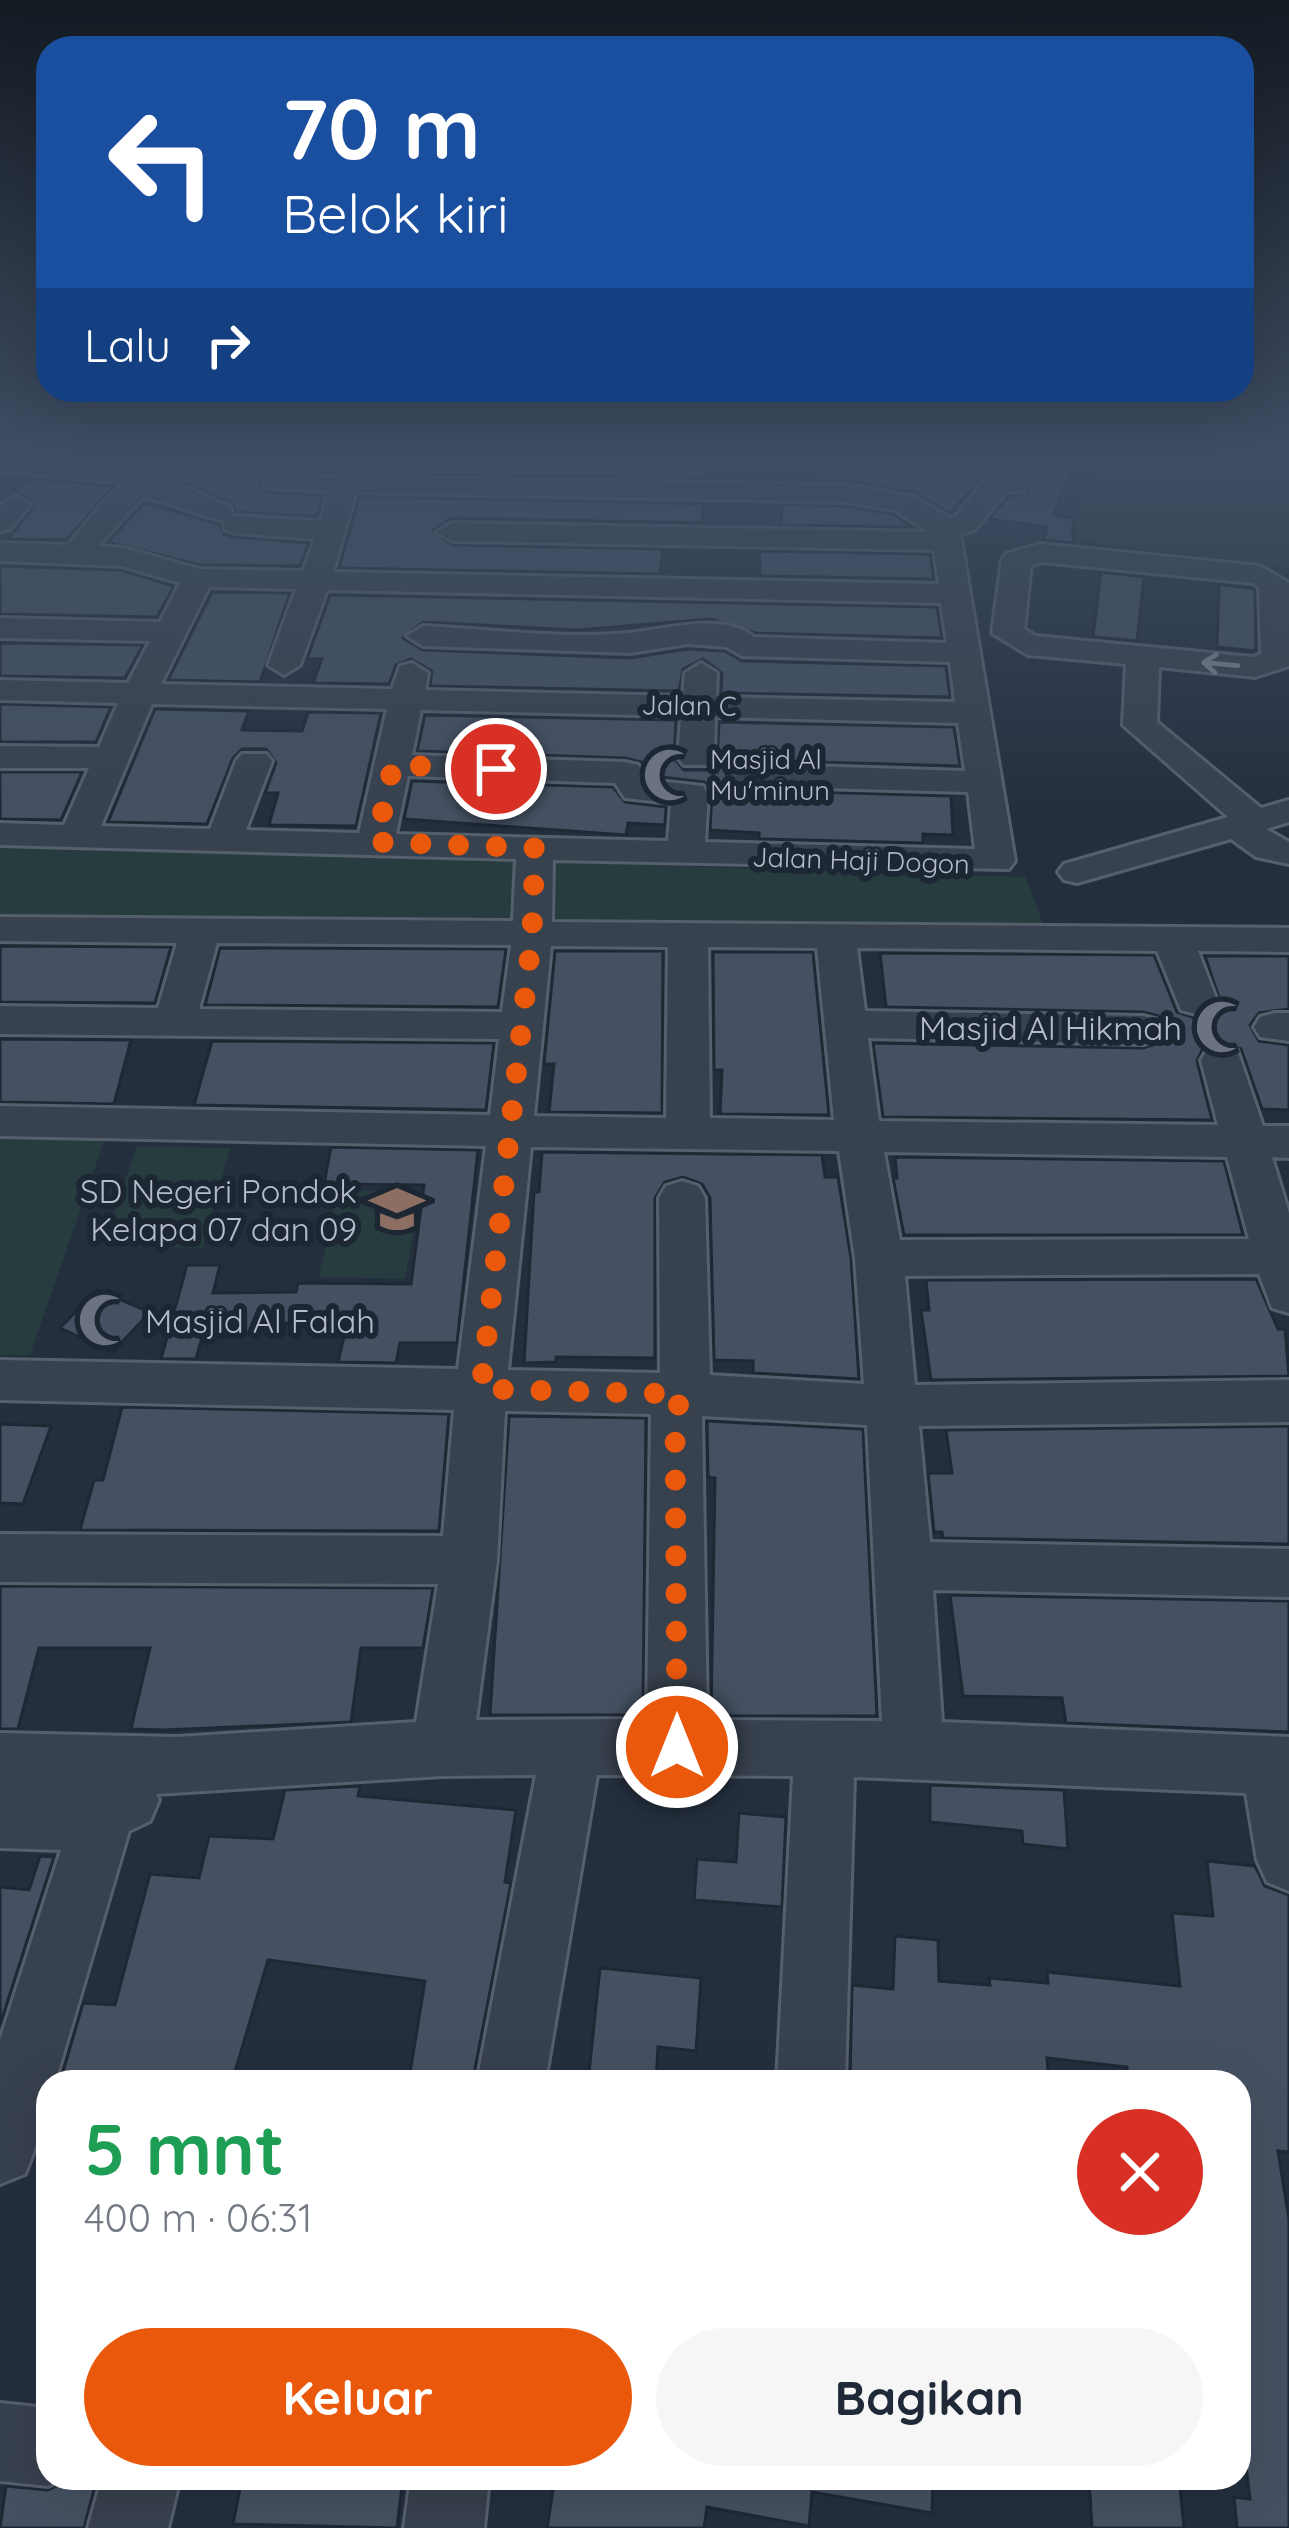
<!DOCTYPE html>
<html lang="id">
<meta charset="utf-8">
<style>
:root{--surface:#fff;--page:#f6f6f7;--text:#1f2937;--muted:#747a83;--accent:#ea580c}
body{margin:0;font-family:Quicksand,sans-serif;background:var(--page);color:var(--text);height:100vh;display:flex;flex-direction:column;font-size:45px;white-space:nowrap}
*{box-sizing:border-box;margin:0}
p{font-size:39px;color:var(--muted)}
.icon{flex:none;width:66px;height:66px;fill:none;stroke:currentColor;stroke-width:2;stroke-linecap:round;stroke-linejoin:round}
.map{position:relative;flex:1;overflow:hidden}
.drawer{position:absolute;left:36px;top:2070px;width:1215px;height:420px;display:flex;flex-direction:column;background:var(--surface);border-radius:36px;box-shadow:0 12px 48px #0002}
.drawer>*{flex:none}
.hud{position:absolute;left:36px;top:36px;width:1218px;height:366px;border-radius:36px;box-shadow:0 12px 48px #0002;background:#1a4fa0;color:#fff;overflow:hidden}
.pin{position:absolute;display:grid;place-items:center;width:102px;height:102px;color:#fff;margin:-51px;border:6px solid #fff;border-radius:50%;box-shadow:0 3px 12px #0007}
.me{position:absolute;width:132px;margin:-66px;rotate:0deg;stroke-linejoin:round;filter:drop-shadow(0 0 9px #0008)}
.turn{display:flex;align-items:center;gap:42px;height:252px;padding:0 48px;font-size:54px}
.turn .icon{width:156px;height:156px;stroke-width:2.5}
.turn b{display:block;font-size:84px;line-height:102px}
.then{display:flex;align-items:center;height:114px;padding:0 48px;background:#0003;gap:24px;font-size:45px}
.round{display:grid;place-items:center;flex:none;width:126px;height:126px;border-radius:63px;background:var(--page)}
.head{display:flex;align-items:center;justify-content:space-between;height:204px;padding:0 48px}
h1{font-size:72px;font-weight:700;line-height:90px;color:#1e9e55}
.button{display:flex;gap:24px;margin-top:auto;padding:24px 48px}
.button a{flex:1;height:138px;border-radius:72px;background:var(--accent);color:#fff;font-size:48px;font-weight:700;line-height:138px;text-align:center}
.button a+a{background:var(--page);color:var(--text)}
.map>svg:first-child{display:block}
.green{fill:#263c3f}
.building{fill:#455162;stroke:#1f2835;stroke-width:3}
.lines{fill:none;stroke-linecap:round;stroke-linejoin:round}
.minor-casing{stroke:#565f6c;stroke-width:6}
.minor{fill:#38414e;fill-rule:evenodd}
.oneway{stroke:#7c8592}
.route{stroke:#ea580c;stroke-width:21;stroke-dasharray:0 37.8}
.labels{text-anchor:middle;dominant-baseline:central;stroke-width:12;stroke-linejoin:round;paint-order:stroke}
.far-street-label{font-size:27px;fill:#b4bcc9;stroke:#1d2633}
.far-poi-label{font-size:27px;fill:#b4bcc9;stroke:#1d2633;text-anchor:start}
.poi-label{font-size:33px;fill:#b4bcc9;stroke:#1d2633;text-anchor:end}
</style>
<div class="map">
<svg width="1289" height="2528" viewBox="0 0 1289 2528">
<rect width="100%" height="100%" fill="#242f3e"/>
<g class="green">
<path d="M1097 458H1289V568L1071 539Z"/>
<path d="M0 845 1026 877 1044 927 0 919Z"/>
<path d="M0 1130 107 1133 30 1355H0Z"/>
<path d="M137 1146 230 1148 202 1248 104 1245Z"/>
<path d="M338 1190 421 1192 405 1279 319 1277Z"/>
</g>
<g class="building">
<path d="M192 458H680L706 460 704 478 263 473 259 484 267 492 322 495 317 516 236 512 231 502 172 479Z"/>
<path d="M834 458H1004L998 473 983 477 950 513 916 493 846 481 808 480Z"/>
<path d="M1036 458H1076L1053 515 1073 518V543L1044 540 1047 527 990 519 1007 497 1027 492Z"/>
<path d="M27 478 114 486 66 540 8 539 33 508 32 501 15 492 32 479Z"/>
<path d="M359 497 703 504 702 523 452 518 433 530 452 545 663 549 660 574 339 568Z"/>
<path d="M144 503 219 524 224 534 234 537 309 543 300 566 200 565 108 542Z"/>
<path d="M782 505 845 506 893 514 913 527 781 525Z"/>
<path d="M759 551 930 554 934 579 760 576Z"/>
<path d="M0 566 121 570 174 586 157 617 0 614Z"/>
<path d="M1101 572 1144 577 1137 641 1093 637Z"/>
<path d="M1219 584 1255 589 1256 651 1217 647Z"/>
<path d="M212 592 290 593 260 682 168 680Z"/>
<path d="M330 595 937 607 942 638 755 633 710 619 578 630 423 622 403 638 423 650 630 658 688 649 725 651 742 661 946 666 950 697 721 693 722 673 703 659 683 669 679 691 430 686 432 671 411 659 396 665 389 684 313 683 322 659H307Z"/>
<path d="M0 643 143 645 125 678 0 676Z"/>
<path d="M0 704 111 707 96 742H0Z"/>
<path d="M155 709 249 711 242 730 302 731 308 712 381 713 356 826 269 825 278 793H265L276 763 266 749H242L233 758 207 824 108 822Z"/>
<path d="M425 715 676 720 674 758 684 770H708L717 761 719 722 954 727 960 766 748 760 734 763 726 773 731 785 748 790 951 796 953 835 923 834V843L759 839V833L710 830 712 794 704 782 651 776 642 762 625 758 417 751Z"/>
<path d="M0 772H82L61 820 0 819Z"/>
<path d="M412 781 613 787 625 802 666 807 665 825 628 823 626 835 404 819Z"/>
<path d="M0 946 171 947 155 1003 0 1002Z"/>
<path d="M220 948 506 949 498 1007 205 1005Z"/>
<path d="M555 951H663L662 1113 549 1112 554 1064H544Z"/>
<path d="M713 952H813L829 1115 720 1114 722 1070H714Z"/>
<path d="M880 953 1154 955 1177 1012 1195 1018 1212 1014 1221 1004 1205 956H1289V1009L1259 1013 1250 1025 1259 1041 1289 1045V1110L1262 1109 1241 1049 1221 1042 1203 1048 1197 1061 1212 1120 883 1117 873 1043 1143 1048 1162 1042 1168 1028 1159 1016 1143 1012 886 1007Z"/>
<path d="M0 1039 131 1040 114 1104 0 1102Z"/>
<path d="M212 1041 494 1043 486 1110 194 1105Z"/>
<path d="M331 1147 478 1150 457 1343H400L396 1363 338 1362 347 1324 286 1323 284 1333 203 1334 196 1359H161L187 1265H220L213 1293 296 1292 298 1283 411 1284 424 1185 324 1184Z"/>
<path d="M542 1152 822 1155 825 1177H838L851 1258 859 1379 753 1373V1361L714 1360 710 1198 702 1184 683 1177 665 1182 655 1198V1358L556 1357V1362L524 1363 534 1192H539Z"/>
<path d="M895 1157 1224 1161 1243 1235H904L893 1178H897Z"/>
<path d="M1256 1279 1278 1329H1285L1289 1376 931 1380 921 1310H929L926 1280Z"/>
<path d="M97 1290 150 1312 113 1352 60 1328Z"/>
<path d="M122 1407 449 1414 439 1531 80 1530 94 1480H103Z"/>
<path d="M509 1416 646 1418 643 1715H490Z"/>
<path d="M707 1421 863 1429 877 1716H711L715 1478 708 1477Z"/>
<path d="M0 1424 51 1426 23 1504 0 1503Z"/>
<path d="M1289 1426V1544L943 1538 942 1532H934L928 1473H952L946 1430Z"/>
<path d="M0 1586 433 1588 423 1648H361L351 1722 164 1730 131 1729 150 1648H39L18 1729H0Z"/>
<path d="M950 1595 1289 1601V1732L1066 1723 1062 1698 963 1696Z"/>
<path d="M930 1785 1064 1790 1068 1849 1023 1844 1022 1831 930 1822Z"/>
<path d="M360 1786 358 1796 516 1810 505 1882 511 1883 473 2079 410 2073 425 1981 268 1960 232 2082H60L83 2003 115 2005 150 1874 199 1878 209 1836 273 1839 285 1790Z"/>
<path d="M739 1813 786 1817 782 1907 694 1900 697 1859 736 1862Z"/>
<path d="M40 1856 54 1857 0 2025V1887L29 1890Z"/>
<path d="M1207 1861 1255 1866 1265 1886 1289 1895V2152L1278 2151 1289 2219V2528H1237L1234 2497 1250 2499 1239 2408V2082H1128L1127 2067 1047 2058 1049 2082H850L852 1985 893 1989 895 1936 938 1940 939 1981 990 1985 989 1978 1048 1983 1047 1972 1180 1986 1172 1913 1213 1916Z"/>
<path d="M600 1968 701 1978 696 2051 658 2047 656 2082H588Z"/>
<path d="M71 2478H97L84 2528H0L6 2486 48 2490Z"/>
<path d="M242 2478H403L397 2528 233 2524Z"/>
<path d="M555 2478H933L932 2513 812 2492 809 2526 707 2507 704 2528H547Z"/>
<path d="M1089 2478H1179L1184 2528H1092Z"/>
</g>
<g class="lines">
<defs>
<g id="minor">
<path d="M0 458 145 468 158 458H188L162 482C186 484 206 499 230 506L232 516 321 521 328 491 267 488 263 482 267 476 845 485 915 497 949 518 955 517 986 480 1001 477 1009 458H1031L1034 462 1023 490 1005 493 975 530 960 534 1015 861 1009 869 553 860 552 922 1289 928V952L1198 951 1217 1001 1211 1010 1196 1014 1181 1010 1157 951 857 948 865 1011 1143 1016 1158 1020 1164 1030 1158 1040 1143 1044 868 1038 879 1121 1218 1125 1201 1060 1207 1050 1222 1046 1237 1050 1263 1126H1289V1158L1272 1157 1289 1213V1313L1272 1308 1259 1274 905 1276 915 1385 1289 1380V1422L919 1426 930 1542 1289 1549V1597L933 1590 942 1722 1289 1737V1891L1267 1882 1257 1860 1246 1793 854 1777 845 2082H777L793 1776 597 1775 545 2082H477L536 1775 442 1776 156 1794 159 1800 150 1821 129 1831 55 2082H48C48 2115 37 2144 25 2174L0 2184V2040L61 1850 0 1848V1733L177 1737 416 1722 438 1584 0 1582V1534L443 1536 454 1410 0 1400V1360L458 1369 486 1146 0 1136V1106L490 1115 499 1039 0 1034V1006L158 1008 177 943 0 941V917L513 921 516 859 0 845V823L64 825 89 768H0V746L99 747 118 703 0 700V680L128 683 150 641 0 638V618L160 622 180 583 122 566 0 561V543L68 545 107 498 126 483 0 471ZM356 492 845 502 895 510 929 532 452 523 437 532 452 541 934 550 939 584 333 572ZM142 498C171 500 194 517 223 520L225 530 235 533 315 539 303 571 199 569 124 548 98 546ZM209 587 296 589 268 665 284 675 300 665 327 590 941 603 947 643 754 637C722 611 665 630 628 633 562 639 490 629 423 626L407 636 423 646 630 653 688 644 726 647 742 656 950 662 955 702 716 697 717 673 701 663 685 673 683 696 425 690 428 673 412 663 400 666 392 689 161 684ZM152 704 387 709 359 833 246 830 272 761 266 754H242L236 761 210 829 101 826ZM421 710 681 716 678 758 684 765H708L714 758 715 717 958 723 965 771 748 764 735 767 730 775 735 783 748 786 968 792 975 849 705 842 708 794 703 786 649 780 638 765 625 762 412 755ZM408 776 615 783 625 798 671 803 668 841 396 834ZM217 943 511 945 502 1012 199 1009ZM551 946 668 947 666 1118 534 1116ZM708 947 817 948 834 1120 710 1118ZM531 1147 839 1151 855 1258 864 1384 710 1375 705 1198 698 1186 682 1181 666 1186 659 1198 660 1373 508 1370ZM884 1152 1227 1157 1249 1239 900 1240ZM505 1411 651 1414 647 1719 476 1720 497 1560ZM702 1416 867 1425 882 1721 707 1720Z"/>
<path d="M16 496 30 505 10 529 0 532V505Z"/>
<path d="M1040 544 1260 566 1289 583V666L1255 677 1159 667 1157 722 1261 808 1289 800V822L1266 829 1289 842V864L1256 857 1231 839 1077 883 1064 880 1058 872 1064 864 1228 817 1123 725 1126 664 1028 655 992 633 1002 560 1006 554ZM1042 562 1253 583 1259 587 1261 654 1252 657 1036 636 1024 629 1031 565Z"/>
<path d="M1275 1013H1289V1041L1260 1037 1254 1027 1260 1017Z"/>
<path d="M0 2403 48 2408V2478H67L48 2486 0 2481Z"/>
<path d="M102 2478H180L168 2528H88Z"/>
<path d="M411 2478H489L484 2528H404Z"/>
</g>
</defs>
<use href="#minor" class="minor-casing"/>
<use href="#minor" class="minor"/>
</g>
<defs><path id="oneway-shaft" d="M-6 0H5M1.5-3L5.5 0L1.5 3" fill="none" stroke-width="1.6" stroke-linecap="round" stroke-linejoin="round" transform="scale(3)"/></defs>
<use class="oneway" href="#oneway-shaft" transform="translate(1220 664) rotate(-175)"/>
<linearGradient id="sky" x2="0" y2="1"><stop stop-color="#141a22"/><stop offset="0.56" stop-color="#3f4d63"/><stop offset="1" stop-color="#3f4d63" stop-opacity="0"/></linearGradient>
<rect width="1289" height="811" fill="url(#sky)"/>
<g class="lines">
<path class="route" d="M496 769 393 765 376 842 535 848 532 934 481 1389 681 1394 675 1420 677 1747"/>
</g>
<defs>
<symbol id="mosque-bare" viewBox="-9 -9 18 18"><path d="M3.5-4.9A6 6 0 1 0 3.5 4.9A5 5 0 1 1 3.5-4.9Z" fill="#6b7280" stroke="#1d2633" stroke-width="2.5" paint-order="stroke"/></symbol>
<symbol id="school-bare" viewBox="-9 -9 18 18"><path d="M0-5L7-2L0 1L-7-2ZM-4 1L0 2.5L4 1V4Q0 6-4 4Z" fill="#8d6e63" stroke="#1d2633" stroke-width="2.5" paint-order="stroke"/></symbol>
</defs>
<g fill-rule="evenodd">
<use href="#mosque-bare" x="632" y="737" width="76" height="76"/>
<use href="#mosque-bare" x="1184" y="989" width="76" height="76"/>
<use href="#school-bare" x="359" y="1171" width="76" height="76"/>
<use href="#mosque-bare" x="67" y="1282" width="76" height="76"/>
</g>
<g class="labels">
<g class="far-street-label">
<text transform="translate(689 705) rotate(1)">Jalan C</text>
<text transform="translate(861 860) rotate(2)">Jalan Haji Dogon</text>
</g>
<g class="far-poi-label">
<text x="710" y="759">Masjid Al<tspan x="710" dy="31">Mu'minun</tspan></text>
</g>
<g class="poi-label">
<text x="1182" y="1027">Masjid Al Hikmah</text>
<text x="357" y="1190">SD Negeri Pondok<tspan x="357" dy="38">Kelapa 07 dan 09</tspan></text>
<text x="145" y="1320" text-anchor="start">Masjid Al Falah</text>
</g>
</g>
</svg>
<div class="pin" style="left:496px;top:769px;background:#d93025"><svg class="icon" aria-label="arrive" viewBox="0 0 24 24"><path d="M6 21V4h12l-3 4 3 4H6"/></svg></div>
<svg class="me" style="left:677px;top:1747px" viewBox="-20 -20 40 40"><circle r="17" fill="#ea580c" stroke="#fff" stroke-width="3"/><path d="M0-11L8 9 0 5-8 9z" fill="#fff"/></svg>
<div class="hud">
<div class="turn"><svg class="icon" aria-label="left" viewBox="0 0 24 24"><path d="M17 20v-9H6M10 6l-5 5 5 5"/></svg><div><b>70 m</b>Belok kiri</div></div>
<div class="then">Lalu<svg class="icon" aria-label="right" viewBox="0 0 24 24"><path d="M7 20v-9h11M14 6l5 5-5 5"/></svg></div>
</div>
<section class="drawer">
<div class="head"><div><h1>5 mnt</h1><p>400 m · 06:31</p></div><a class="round" style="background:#d93025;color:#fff"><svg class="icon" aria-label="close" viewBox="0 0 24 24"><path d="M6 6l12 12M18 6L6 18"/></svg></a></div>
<div class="button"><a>Keluar</a><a>Bagikan</a></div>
</section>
</div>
